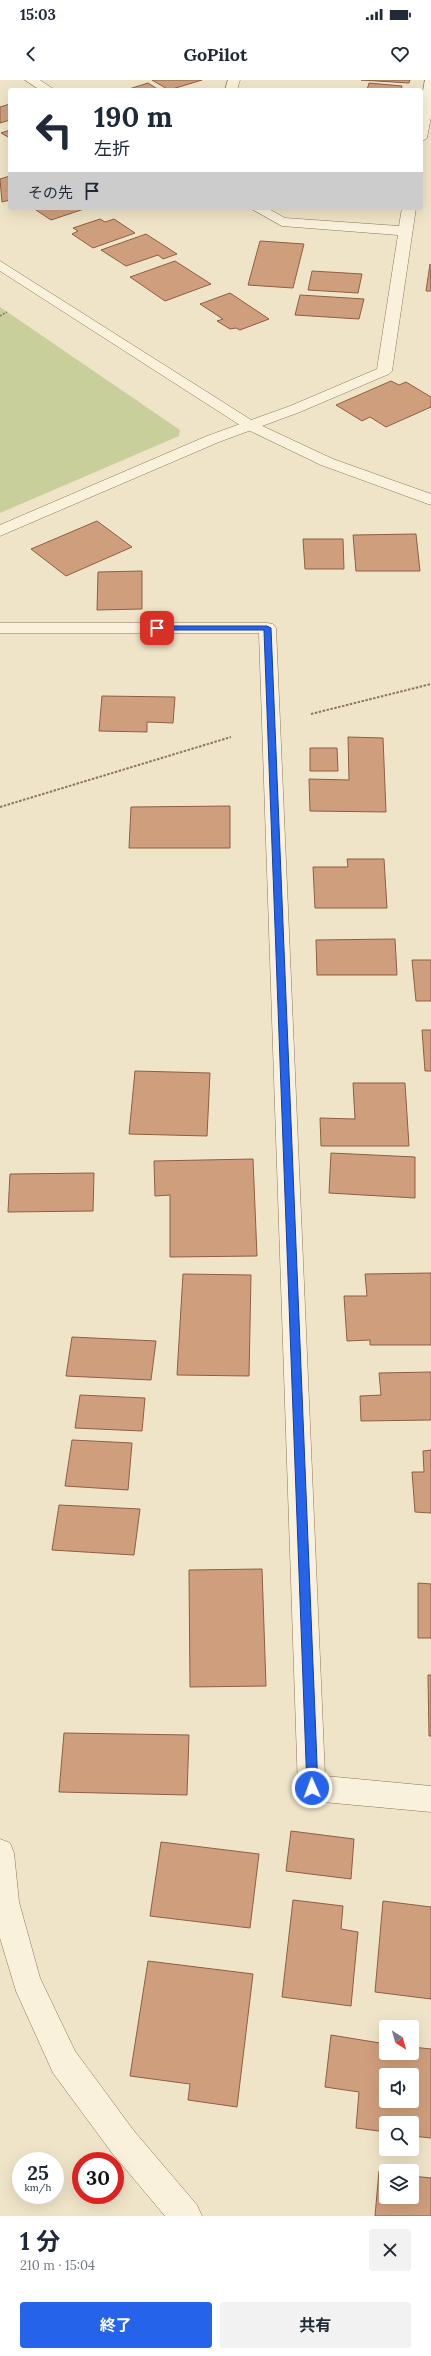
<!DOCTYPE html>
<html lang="ja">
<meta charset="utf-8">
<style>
:root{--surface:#fff;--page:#f2f2f3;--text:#1f2937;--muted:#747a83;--accent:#2563eb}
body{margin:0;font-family:Lora,"Noto Sans JP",serif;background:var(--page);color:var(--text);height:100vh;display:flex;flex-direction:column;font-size:15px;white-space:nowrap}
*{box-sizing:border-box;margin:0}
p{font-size:13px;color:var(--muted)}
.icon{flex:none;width:22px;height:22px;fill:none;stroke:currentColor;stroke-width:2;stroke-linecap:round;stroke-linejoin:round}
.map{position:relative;height:2136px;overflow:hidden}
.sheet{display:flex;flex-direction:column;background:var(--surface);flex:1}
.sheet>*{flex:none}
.top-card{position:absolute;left:8px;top:8px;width:415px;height:122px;border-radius:4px;box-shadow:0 4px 16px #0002;background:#fff;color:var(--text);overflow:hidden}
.needle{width:26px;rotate:143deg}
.tools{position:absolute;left:379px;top:1940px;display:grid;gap:8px}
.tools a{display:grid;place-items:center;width:40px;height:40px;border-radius:4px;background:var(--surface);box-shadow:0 4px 16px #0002;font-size:20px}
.speed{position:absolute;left:12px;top:2072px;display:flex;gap:8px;font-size:20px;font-weight:700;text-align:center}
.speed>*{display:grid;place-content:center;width:52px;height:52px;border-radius:50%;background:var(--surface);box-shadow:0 4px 16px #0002;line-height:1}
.speed small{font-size:10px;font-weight:400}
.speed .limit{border:6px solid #d22;background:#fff;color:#111}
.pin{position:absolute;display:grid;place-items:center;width:34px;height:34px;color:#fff;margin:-17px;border-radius:8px;box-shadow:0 2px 6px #0006}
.me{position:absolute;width:44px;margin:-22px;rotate:358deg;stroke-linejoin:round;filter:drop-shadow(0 0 3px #0008)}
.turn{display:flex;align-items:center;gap:14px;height:84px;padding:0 20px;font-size:18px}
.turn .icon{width:52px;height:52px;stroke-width:2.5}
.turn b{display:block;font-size:28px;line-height:34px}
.then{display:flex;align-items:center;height:38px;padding:0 20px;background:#0003;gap:8px;font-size:15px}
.round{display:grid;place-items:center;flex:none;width:42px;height:42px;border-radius:4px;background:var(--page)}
.overview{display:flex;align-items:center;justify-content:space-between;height:68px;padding:0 20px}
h1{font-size:24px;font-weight:700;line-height:30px}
.primary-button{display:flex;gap:8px;margin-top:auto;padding:8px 20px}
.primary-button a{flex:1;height:46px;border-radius:4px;background:var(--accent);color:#fff;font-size:16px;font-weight:700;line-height:46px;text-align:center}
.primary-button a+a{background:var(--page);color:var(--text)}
.status{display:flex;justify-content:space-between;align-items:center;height:28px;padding:0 20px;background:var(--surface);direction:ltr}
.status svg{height:11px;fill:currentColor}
header{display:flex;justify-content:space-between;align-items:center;height:52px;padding:0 20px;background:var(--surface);font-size:18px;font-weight:700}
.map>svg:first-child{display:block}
.green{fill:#c9cf9b}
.building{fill:#cf9f7d;stroke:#8d5f41;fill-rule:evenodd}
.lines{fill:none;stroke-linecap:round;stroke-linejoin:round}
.minor-casing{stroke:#8d765c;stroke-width:1}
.tertiary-casing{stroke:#8d765c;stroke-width:1}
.path-far1{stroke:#8d765c;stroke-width:1.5;stroke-dasharray:2 1.5;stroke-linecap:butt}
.path{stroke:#8d765c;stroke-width:2;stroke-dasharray:2.5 1.5;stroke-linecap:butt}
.minor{fill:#faf1dc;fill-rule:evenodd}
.tertiary{fill:#faf1dc;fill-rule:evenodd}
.route{fill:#2563eb;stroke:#184099}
</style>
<div class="status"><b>15:03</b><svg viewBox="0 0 49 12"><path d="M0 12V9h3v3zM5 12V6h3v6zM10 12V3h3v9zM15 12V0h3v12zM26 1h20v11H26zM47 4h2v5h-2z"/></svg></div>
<header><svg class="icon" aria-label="back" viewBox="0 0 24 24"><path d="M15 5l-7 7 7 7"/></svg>GoPilot<svg class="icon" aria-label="heart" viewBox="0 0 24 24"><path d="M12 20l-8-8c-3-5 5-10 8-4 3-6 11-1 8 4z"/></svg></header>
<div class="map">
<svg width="431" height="2136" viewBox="0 0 431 2136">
<rect width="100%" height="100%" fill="#f0e4c8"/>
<path class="green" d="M0 227 180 350 179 356 0 433Z"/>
<g class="building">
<path d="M152 0H202L169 10Z"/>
<path d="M361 0H410L409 3Z"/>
<path d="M148 3 159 10H126Z"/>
<path d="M369 3 402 6 401 10H367Z"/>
<path d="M10 24V40L0 43V27Z"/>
<path d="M10 50V58L1 53Z"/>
<path d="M10 96V120L2 122 0 99Z"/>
<path d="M33 128H87L51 140Z"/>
<path d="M100 139 105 142 114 139 135 153 93 168 72 154 78 151 73 148Z"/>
<path d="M146 154 177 174 163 179 158 175 126 186 101 170Z"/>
<path d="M260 161 304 164 293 208 248 205Z"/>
<path d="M175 181 211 204 165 221 130 197Z"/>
<path d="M430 184 431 211H426Z"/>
<path d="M312 191 362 194 358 213 308 210Z"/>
<path d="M230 213 269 239 240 250 236 248 230 249 217 241 223 239 200 224Z"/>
<path d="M300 215 364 219 359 239 295 235Z"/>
<path d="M391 301 399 305 406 302 431 317V327L386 347 370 337 362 341 336 325Z"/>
<path d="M97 441 132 467 66 496 31 469Z"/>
<path d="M416 454 420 491H356L353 455Z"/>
<path d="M303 459H343L344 489H305Z"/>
<path d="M142 491V529L97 530 98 492Z"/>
<path d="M102 616 175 617 173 643 147 642V652L99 651Z"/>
<path d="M348 657 383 658 386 732 310 731 309 699 349 700Z"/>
<path d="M310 668H337L338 691H310Z"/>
<path d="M230 726V768H129L131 727Z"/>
<path d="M347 779H384L387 828H315L313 787H348Z"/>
<path d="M395 859 397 895H317L316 860Z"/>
<path d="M412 880H431V921H416Z"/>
<path d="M422 950H431V991H425Z"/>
<path d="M135 991 210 993 207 1056 129 1054Z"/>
<path d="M353 1003H405L409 1066H321L320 1038 355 1039Z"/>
<path d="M331 1073 415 1077V1118L329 1113Z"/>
<path d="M253 1079 257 1176 170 1177V1115L155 1116 154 1081Z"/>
<path d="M94 1093 93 1131 8 1132 10 1094Z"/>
<path d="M431 1193V1265H370V1260L347 1261 344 1216H367L365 1194Z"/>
<path d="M183 1194 251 1195 249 1296 177 1295Z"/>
<path d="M72 1257 156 1261 151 1300 66 1296Z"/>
<path d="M431 1292V1340L361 1341 360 1316 381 1315 379 1293Z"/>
<path d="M80 1315 145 1318 142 1351 75 1348Z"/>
<path d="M72 1360 132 1363 128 1410 65 1406Z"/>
<path d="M431 1370V1433L415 1432 412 1392H424L423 1371Z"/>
<path d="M59 1425 140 1429 134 1475 52 1470Z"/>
<path d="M262 1489 266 1606 190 1607 189 1490Z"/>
<path d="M418 1503 431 1504V1558H418Z"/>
<path d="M428 1595H431V1656H429Z"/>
<path d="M64 1653 189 1655 187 1715 59 1712Z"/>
<path d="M291 1751 354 1759 351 1799 286 1791Z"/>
<path d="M161 1762 259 1774 250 1848 150 1836Z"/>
<path d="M293 1820 343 1826 341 1849 358 1852 351 1926 282 1917Z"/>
<path d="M383 1821 431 1827V1919L375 1912Z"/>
<path d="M148 1881 253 1894 237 2027 188 2020 190 2004 130 1996Z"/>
<path d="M331 1955 386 1964V1973H412V1967L431 1969V2058L412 2056V2043H386V2052L356 2048 359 2012 325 2007ZM386 1995H412V2021H386Z"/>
<path d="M379 2091 386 2092V2117H412V2096L431 2098V2136H375Z"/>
</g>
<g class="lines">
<defs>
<g id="minor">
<path d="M25 0H40L55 10H40Z"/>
<path d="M228 0H240L237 10H225Z"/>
<path d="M425 0H431V37L427 58 421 62V22Z"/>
<path d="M250 128H267L285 138 399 146 402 128H416L392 291 389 294 300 332 219 362 0 456V445L207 356 290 326 377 289 398 155 282 146Z"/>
<path d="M0 543H267L273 544 276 548 325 1696 431 1706V1732L312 1721 302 1717 298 1708 259 553H0Z"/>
<path d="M0 1759 10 1763 14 1773 19 1822 40 1898 75 1971 134 2051 197 2125 202 2136H165L112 2073 53 1993 16 1911 0 1858Z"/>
</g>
<path id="tertiary" d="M0 181 256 343 333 379 431 414V425L321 385 246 349 0 191Z"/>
</defs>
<use href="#minor" class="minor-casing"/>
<use href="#tertiary" class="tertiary-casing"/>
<path class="path-far1" d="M0 236 7 232"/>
<g class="path">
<path d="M311 634 431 604"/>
<path d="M0 727 231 657"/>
</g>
<use href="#minor" class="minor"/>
<use href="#tertiary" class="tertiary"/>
</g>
<path class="route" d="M267 546 271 548 318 1708 312 1713 307 1708 264 550H157L154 548 157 546Z"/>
</svg>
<div class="tools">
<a><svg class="needle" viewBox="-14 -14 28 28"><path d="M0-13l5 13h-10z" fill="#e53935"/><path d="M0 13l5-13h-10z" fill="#747a83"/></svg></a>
<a><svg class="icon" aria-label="sound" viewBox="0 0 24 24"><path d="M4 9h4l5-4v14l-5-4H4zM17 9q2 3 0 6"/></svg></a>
<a><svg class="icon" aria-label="search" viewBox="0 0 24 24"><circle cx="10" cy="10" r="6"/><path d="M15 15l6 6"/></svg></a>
<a><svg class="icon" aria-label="layers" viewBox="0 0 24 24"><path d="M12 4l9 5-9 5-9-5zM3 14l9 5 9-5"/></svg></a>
</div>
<div class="speed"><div>25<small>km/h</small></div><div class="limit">30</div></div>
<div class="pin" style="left:157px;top:548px;background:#d93025"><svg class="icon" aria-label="arrive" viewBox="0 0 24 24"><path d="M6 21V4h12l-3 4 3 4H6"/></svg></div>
<svg class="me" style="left:312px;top:1708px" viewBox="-20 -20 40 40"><circle r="17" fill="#2563eb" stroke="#fff" stroke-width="3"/><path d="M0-11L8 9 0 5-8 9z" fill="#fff"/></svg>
<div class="top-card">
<div class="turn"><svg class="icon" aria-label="left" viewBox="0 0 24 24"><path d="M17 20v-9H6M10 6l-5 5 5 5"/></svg><div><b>190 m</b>左折</div></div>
<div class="then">その先<svg class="icon" aria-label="arrive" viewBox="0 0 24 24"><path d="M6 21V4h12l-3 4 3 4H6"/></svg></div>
</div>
</div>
<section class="sheet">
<div class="overview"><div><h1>1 分</h1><p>210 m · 15:04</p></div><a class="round"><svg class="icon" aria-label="close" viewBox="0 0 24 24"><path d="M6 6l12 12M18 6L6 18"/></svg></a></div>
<div class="primary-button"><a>終了</a><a>共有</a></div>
</section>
